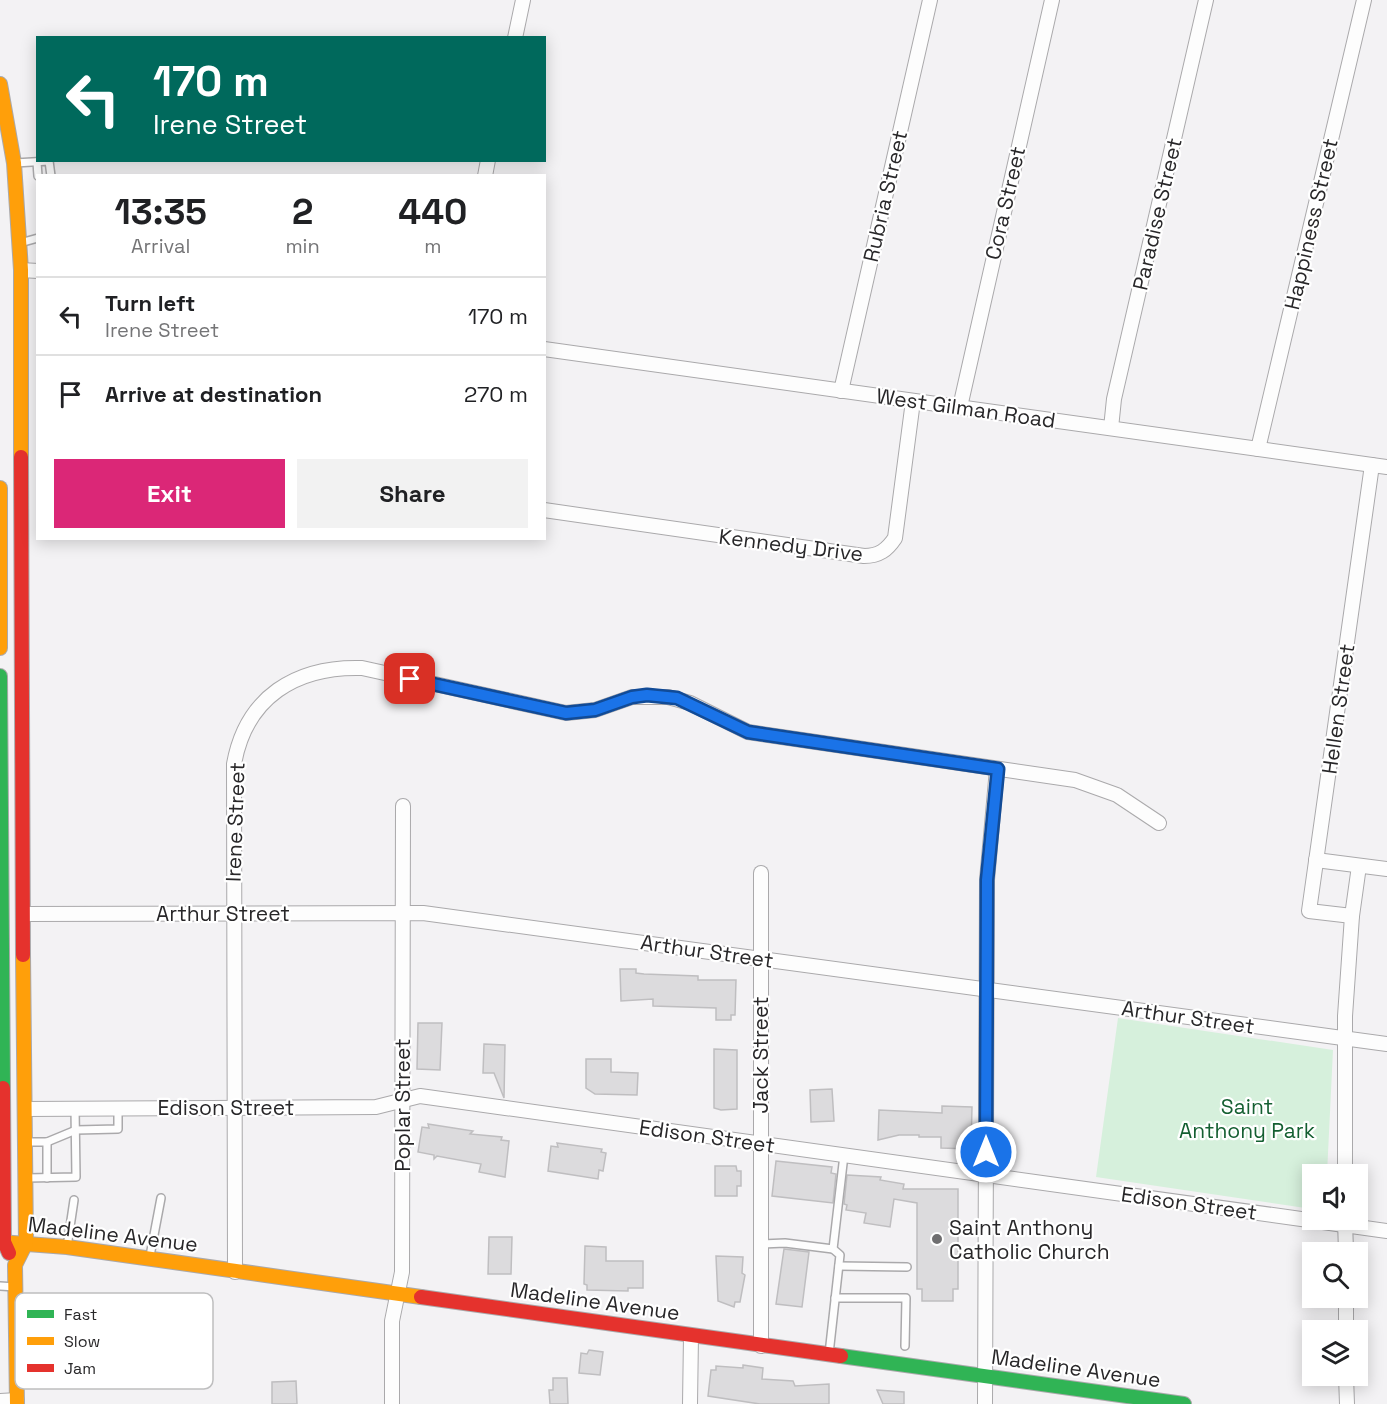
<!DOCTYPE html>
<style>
:root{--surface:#fff;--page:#f2f2f2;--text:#202124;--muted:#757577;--line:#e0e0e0;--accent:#db2777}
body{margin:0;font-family:"Space Grotesk",sans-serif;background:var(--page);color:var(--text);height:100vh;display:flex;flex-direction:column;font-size:22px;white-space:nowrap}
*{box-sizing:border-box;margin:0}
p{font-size:20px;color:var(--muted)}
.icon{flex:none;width:33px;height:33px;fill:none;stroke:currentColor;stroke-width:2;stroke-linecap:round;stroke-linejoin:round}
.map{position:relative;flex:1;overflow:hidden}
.sheet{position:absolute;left:36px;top:174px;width:510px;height:366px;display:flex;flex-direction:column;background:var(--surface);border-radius:0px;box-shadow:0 3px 15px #0003}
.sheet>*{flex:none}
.top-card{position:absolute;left:36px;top:36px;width:510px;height:126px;border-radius:0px;box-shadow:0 3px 15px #0003;background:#00695c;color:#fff;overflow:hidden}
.controls{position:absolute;left:1302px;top:1164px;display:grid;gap:12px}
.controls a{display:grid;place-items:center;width:66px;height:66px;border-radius:0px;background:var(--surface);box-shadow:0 3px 15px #0003;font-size:30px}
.pin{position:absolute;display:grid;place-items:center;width:51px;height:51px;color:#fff;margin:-26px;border-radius:12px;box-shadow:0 3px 9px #0006}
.me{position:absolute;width:66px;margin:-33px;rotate:0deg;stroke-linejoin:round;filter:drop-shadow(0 0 4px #0008)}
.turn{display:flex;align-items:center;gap:21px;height:126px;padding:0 18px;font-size:27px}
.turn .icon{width:78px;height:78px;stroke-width:2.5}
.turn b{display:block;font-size:42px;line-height:51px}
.eta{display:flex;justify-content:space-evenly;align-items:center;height:102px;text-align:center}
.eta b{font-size:36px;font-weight:700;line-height:42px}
.action{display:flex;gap:12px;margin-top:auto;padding:12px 18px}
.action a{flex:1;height:69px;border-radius:0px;background:var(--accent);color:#fff;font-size:24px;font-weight:700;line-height:69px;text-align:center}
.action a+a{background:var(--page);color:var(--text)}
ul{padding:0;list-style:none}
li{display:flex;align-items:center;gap:18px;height:78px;padding:0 18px;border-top:2px solid var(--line)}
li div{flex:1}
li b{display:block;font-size:22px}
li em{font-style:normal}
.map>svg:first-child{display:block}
.green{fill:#d6f0dc}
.building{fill:#dcdbdd;stroke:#bfbec0;stroke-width:1.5}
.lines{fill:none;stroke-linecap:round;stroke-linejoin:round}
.lane-casing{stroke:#aaa9ab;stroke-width:10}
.street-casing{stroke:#aaa9ab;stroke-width:16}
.fast-casing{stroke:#aaa9ab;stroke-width:16}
.slow-casing{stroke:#aaa9ab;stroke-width:16}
.jam-casing{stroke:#aaa9ab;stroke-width:16}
.lane{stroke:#fdfdfd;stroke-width:7}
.street{stroke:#fdfdfd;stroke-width:14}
.fast{stroke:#30b455;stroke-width:14}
.slow{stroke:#ff9f0a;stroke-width:14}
.jam{stroke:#e5322d;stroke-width:14}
.route-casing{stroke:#114b97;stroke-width:15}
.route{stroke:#1a73e8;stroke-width:10}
.poi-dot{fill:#6f6e70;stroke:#fff;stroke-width:2}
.labels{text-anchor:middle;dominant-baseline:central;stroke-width:4.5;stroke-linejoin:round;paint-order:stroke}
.street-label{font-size:21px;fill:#282729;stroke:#fff}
.park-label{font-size:21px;fill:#145f31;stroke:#fff}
.poi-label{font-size:21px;fill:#282729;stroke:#fff;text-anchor:start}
.key{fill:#fff;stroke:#bebebf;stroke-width:1.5}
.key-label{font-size:16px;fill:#282729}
</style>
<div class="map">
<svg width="1387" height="1404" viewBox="0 0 1387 1404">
<rect width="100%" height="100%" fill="#f3f2f4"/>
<path class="green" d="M1118 1018 1333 1050 1327 1174H1312V1209L1096 1177Z"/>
<g class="building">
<path d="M620 969H636V973L644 974 698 976V980H736L735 1015H731V1020H716V1008L653 1006V999L621 1001Z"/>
<path d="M418 1023H442L440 1070 417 1069Z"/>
<path d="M484 1044 505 1045 504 1098 494 1073H483Z"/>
<path d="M714 1049 737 1050V1109L721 1110 714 1108Z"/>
<path d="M586 1059H611V1072L638 1073 637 1095 595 1094 586 1088Z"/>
<path d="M832 1089 834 1121 811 1122 810 1090Z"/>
<path d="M942 1106 972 1107 971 1149 941 1148V1137H919V1135H899L878 1140 879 1110 942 1113Z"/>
<path d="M428 1124 473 1131 470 1134 502 1137 501 1140 509 1141 505 1177 479 1172 481 1164 437 1156 434 1159V1155L418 1152 422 1127 429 1128Z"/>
<path d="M557 1143 602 1149 601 1152 606 1153 603 1171 599 1170 598 1179 548 1171 551 1146 558 1147Z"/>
<path d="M776 1161 832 1167 831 1173 836 1174 833 1203 772 1196Z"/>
<path d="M715 1166H736L737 1171H741V1186H737V1196H715Z"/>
<path d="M847 1175 881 1177 880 1180 904 1184 903 1189H958V1289H953V1301H922V1289H917V1203L894 1199 890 1227 864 1223 866 1213 846 1210 847 1205 844 1204Z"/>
<path d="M489 1237H512L511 1274H488Z"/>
<path d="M585 1246 606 1247V1261H643V1288H628V1291L587 1290V1285L584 1284Z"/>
<path d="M784 1249 809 1252 802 1307 776 1304Z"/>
<path d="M716 1256 743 1257 742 1273 745 1275 740 1302H735L734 1307 718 1301Z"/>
<path d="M589 1350 603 1352 600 1375 579 1373 581 1353 587 1354Z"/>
<path d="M743 1365 763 1368 762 1379 793 1381 795 1386 829 1384V1404H760L708 1396 711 1370H716V1366L743 1368Z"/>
<path d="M553 1378H567L568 1404H550L549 1390H553Z"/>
<path d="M296 1381 297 1404H272V1382Z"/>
<path d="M877 1390 904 1392V1404H883Z"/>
</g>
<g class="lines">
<defs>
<g id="lane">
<path d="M37 162 38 176"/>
<path d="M15 163 49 161 51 176"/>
<path d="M20 243 38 238"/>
<path d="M27 1142H47L76 1130 118 1129V1108"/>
<path d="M27 1178 76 1177 75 1108"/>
<path d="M47 1178V1142"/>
<path d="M761 1244 785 1243 833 1249"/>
<path d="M67 1247 74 1200"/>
<path d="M150 1256 161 1198"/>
<path d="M839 1266 907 1267"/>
<path d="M0 1286 15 1287"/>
<path d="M835 1298H906L905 1346"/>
<path d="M829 1354 840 1255 833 1249 844 1155"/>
</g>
<g id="street">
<path d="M515 38 523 0"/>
<path d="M485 176 488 160"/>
<path d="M21 270 38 271"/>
<path d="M544 349 1387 467"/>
<path d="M841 391 930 0"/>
<path d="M960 407 1052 0"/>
<path d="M1111 428 1114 399 1206 0"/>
<path d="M1258 449 1364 0"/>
<path d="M544 510 864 556C879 556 887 550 895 538L913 401"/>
<path d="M1316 860 1387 869"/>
<path d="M1359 866 1352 916 1309 911 1372 465"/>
<path d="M761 873V1346"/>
<path d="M23 914 423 913 1387 1044"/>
<path d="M25 1109 376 1107 420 1096 1387 1231"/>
<path d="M1345 1174V1016L1352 916"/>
<path d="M1345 1220 1346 1252"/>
<path d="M235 1272 234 764C246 697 296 666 362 668L566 713 595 710 632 697H668L690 703 748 732 1075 780 1117 795 1159 823"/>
<path d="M1346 1298V1330"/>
<path d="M1346 1376 1347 1404"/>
<path d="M0 1401 17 1400"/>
<path d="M392 1404V1321L402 1272 403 806"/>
<path d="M690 1404 691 1336"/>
<path d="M985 1404 987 880 997 769"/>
</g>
<g id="fast">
<path d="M0 676 3 1088"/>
<path d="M841 1356 1184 1404"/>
</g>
<g id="slow">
<path d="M0 84 14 163 21 270V457"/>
<path d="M0 488V648"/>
<path d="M0 1242 67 1247 421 1297"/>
<path d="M17 1404 15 1265 26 1243 23 955"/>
</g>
<g id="jam">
<path d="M21 457 23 955"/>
<path d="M3 1088 4 1242 9 1253"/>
<path d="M421 1297 841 1356"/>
</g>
</defs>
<use href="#lane" class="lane-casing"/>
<use href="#street" class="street-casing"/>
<use href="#fast" class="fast-casing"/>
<use href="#slow" class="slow-casing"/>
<use href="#jam" class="jam-casing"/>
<use href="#lane" class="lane"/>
<use href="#street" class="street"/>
<use href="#fast" class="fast"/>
<use href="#slow" class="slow"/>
<use href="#jam" class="jam"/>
</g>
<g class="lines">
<defs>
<path id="route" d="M410 679 566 713 595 710 632 697 647 695 677 698 748 732 998 769 987 880 986 1152"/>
</defs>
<use href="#route" class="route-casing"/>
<use href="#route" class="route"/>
</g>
<circle class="poi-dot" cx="937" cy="1239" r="6"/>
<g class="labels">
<g class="street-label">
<text transform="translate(885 196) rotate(-77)">Rubria Street</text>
<text transform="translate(1005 203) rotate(-77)">Cora Street</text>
<text transform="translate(1157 214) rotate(-77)">Paradise Street</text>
<text transform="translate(1311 224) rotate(-77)">Happiness Street</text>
<text transform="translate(966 408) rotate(8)">West Gilman Road</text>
<text transform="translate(791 545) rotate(7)">Kennedy Drive</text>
<text transform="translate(1338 709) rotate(-82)">Hellen Street</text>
<text transform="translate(235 822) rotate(-88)">Irene Street</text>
<text x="223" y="913">Arthur Street</text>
<text transform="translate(707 951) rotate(8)">Arthur Street</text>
<text transform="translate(1188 1017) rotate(8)">Arthur Street</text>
<text transform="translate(760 1055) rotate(-90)">Jack Street</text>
<text transform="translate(402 1105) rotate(-90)">Poplar Street</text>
<text x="226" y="1107">Edison Street</text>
<text transform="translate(707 1136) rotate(8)">Edison Street</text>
<text transform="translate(1189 1203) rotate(8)">Edison Street</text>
<text transform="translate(113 1234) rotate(7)">Madeline Avenue</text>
<text transform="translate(595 1301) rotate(8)">Madeline Avenue</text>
<text transform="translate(1076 1368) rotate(8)">Madeline Avenue</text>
</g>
<g class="park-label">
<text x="1247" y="1106">Saint<tspan x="1247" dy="24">Anthony Park</tspan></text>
</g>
<g class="poi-label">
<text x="949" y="1227">Saint Anthony<tspan x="949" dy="24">Catholic Church</tspan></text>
</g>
</g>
<rect x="15" y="1293" width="198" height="96" rx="9" class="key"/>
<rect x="27" y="1310" width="27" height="8" fill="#30b455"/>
<rect x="27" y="1337" width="27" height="8" fill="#ff9f0a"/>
<rect x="27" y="1364" width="27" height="8" fill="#e5322d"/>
<g class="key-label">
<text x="64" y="1320">Fast</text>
<text x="64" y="1347">Slow</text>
<text x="64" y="1374">Jam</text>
</g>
</svg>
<div class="controls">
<a><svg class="icon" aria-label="sound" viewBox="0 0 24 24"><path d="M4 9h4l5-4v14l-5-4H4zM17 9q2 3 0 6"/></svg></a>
<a><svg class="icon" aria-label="search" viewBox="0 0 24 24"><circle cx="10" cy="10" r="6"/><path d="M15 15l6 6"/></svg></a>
<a><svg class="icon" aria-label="layers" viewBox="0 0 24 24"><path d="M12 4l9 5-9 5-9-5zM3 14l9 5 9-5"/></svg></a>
</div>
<div class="pin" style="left:410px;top:679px;background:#d93025"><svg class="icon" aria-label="arrive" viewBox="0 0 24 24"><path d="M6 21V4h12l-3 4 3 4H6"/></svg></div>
<svg class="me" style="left:986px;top:1152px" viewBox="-20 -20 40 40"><circle r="17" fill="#1a73e8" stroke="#fff" stroke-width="3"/><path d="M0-11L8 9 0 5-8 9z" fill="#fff"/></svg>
<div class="top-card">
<div class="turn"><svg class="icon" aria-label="left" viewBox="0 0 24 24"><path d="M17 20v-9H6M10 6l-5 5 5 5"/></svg><div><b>170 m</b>Irene Street</div></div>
</div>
<section class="sheet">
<div class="eta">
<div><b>13:35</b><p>Arrival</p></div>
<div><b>2</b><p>min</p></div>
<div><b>440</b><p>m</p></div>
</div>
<ul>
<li><svg class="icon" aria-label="left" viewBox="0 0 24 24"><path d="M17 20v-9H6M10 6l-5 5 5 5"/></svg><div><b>Turn left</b><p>Irene Street</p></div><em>170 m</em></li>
<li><svg class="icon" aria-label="arrive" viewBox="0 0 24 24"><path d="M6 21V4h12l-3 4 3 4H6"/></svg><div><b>Arrive at destination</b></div><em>270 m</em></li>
</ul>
<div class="action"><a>Exit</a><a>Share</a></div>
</section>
</div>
